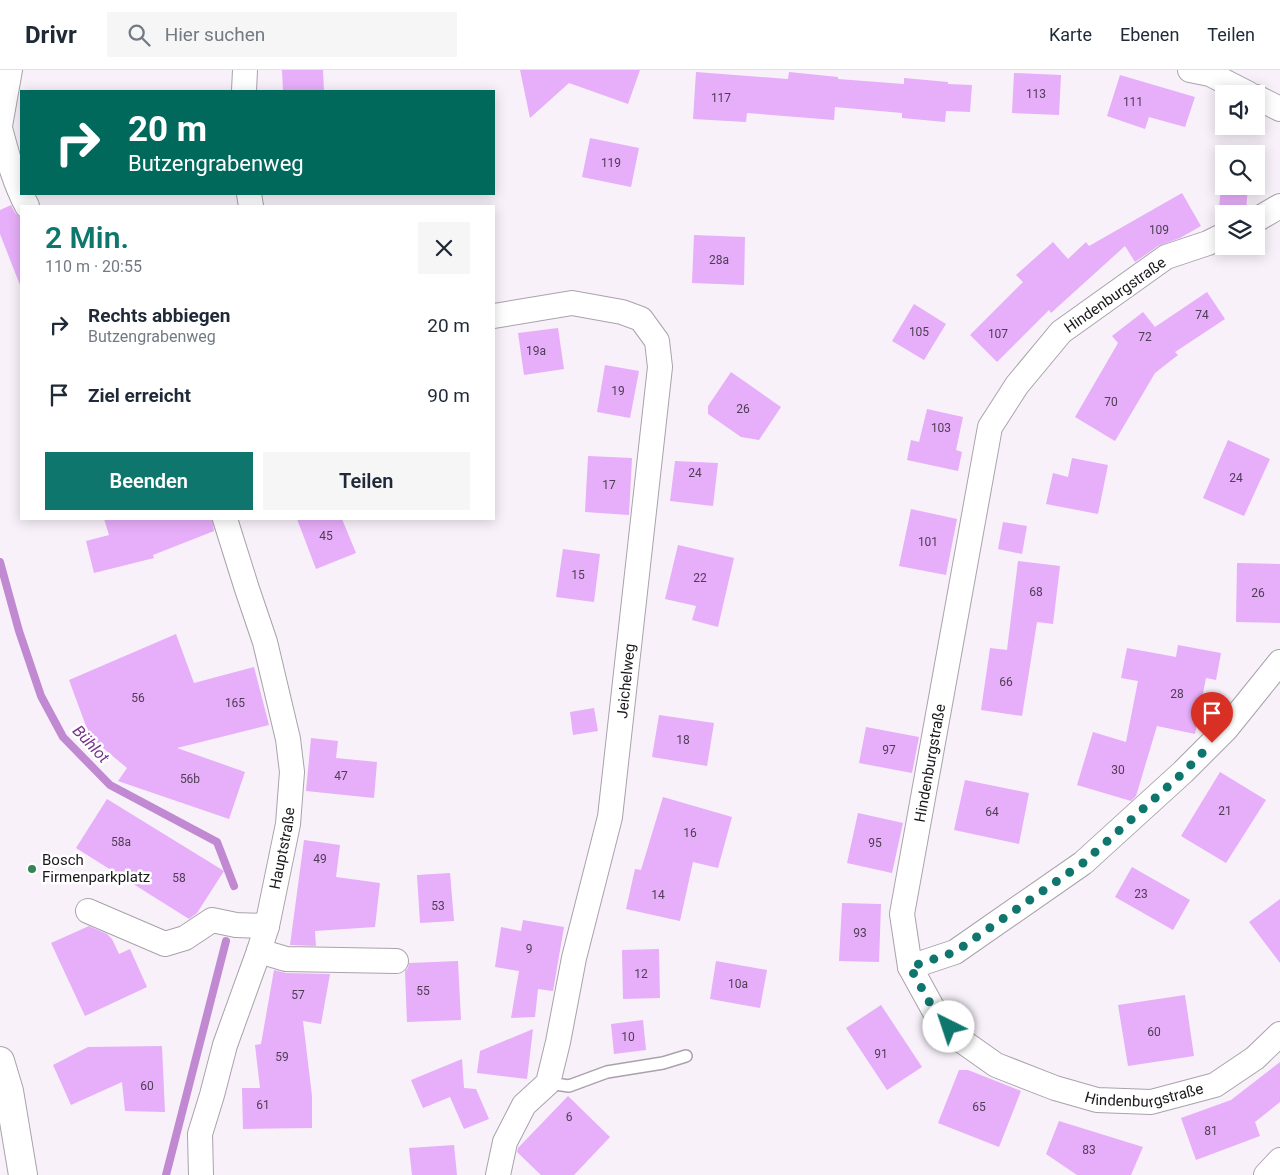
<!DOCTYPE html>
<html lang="de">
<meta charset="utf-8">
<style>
:root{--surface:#fff;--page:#f6f6f7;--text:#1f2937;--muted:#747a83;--line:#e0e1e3;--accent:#0f766e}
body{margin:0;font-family:Roboto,sans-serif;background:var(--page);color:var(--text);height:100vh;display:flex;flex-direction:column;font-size:19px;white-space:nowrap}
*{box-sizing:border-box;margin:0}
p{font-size:16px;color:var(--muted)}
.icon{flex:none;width:28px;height:28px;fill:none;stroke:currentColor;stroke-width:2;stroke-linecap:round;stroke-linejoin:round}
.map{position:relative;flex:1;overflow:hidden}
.sheet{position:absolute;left:20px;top:135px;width:475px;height:315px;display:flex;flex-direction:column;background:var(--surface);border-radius:0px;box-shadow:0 2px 12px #0003}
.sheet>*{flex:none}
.banner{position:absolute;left:20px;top:20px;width:475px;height:105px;border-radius:0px;box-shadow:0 2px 12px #0003;background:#00695c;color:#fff;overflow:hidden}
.fabs{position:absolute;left:1215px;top:15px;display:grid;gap:10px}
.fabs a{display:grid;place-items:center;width:50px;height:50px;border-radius:0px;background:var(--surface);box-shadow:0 2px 12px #0003;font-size:25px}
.pin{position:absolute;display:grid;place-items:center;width:42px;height:42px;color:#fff;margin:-51px -21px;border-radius:50% 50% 50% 0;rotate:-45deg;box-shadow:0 0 5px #0007}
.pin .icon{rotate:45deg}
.me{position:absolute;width:55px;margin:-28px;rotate:319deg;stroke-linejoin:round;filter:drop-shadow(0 0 4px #0008)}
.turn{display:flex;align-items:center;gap:18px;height:105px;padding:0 25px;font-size:22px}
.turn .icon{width:65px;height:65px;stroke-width:2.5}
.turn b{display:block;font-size:35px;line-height:42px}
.round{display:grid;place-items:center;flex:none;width:52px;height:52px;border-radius:0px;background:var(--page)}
.overview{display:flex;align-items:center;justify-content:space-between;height:85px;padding:0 25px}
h1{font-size:30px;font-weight:600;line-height:38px;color:var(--accent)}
.cta{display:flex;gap:10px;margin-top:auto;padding:10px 25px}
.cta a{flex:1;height:58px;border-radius:0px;background:var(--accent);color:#fff;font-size:20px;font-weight:600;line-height:58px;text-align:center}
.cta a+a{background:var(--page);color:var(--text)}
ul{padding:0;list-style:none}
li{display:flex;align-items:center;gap:15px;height:70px;padding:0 25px}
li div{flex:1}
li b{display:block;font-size:19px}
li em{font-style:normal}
header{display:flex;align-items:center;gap:30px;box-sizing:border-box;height:70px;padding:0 25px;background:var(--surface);border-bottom:1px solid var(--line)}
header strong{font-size:24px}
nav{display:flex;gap:28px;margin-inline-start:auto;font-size:18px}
.search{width:350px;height:45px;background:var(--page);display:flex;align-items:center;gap:12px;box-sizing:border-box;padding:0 18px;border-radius:0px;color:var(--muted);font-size:19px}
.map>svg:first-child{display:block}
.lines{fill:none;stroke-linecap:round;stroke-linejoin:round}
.stream{stroke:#c089d1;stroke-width:8}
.building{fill:#e7aef9}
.service-casing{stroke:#a9a2ab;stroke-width:14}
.minor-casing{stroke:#a9a2ab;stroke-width:26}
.secondary-casing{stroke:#a9a2ab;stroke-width:30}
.service{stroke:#fff;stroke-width:11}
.minor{stroke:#fff;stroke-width:24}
.secondary{stroke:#fff;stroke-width:28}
.route{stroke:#0f766e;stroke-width:9;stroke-dasharray:0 16.2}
.poi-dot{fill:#348556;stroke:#fff;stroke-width:2}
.labels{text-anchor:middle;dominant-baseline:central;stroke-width:5;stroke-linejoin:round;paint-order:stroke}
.number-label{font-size:12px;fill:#4e3e53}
.street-label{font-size:15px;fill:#1b191c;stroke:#fff}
.poi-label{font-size:15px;fill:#1b191c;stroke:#fff;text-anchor:start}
.water-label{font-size:16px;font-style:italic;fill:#76348a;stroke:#fff}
</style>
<header>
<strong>Drivr</strong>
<div class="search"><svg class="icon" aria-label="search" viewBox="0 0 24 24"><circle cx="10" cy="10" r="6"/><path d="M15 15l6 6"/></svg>Hier suchen</div>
<nav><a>Karte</a><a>Ebenen</a><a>Teilen</a></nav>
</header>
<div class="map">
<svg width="1280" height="1105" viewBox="0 0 1280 1105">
<rect width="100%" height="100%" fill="#f8f1fa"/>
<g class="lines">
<g class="stream">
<path d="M0 492 19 561 41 626 63 667 110 715 217 772 234 816"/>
<path d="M166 1105 226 871"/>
</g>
</g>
<g class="building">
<path d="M282 0H323L324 21H283Z"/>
<path d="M520 0H640L628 34 569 13 530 48Z"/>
<path d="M696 2 788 9 789 2 838 7V9L904 14V8L948 12V14L972 15 970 42 946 41 945 52 902 48V43L835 37 834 50 747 43 746 52 693 49Z"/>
<path d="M1014 3 1061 5 1059 45 1012 43Z"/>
<path d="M1120 5 1195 27 1185 57 1149 47 1145 59 1107 46Z"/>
<path d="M590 68 639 78 631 117 582 107Z"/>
<path d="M1221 116H1248L1246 141 1219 138Z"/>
<path d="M1182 123 1201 156 1180 168 1158 176 1135 192 1125 176 1051 243 1049 240 997 292 970 265 1023 212 1016 205 1053 172 1068 189 1086 172 1089 176Z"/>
<path d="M11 135 15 143 21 148 20 215 0 164V140Z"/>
<path d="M694 165 745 167 744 215 692 213Z"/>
<path d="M1207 222 1225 249 1175 282 1178 285 1155 303 1115 371 1075 347 1118 273 1112 266 1143 242 1155 257Z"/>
<path d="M914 234 946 254 924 290 892 271Z"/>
<path d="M558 258 564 299 524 305 518 263Z"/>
<path d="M605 295 639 301 630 348 597 342Z"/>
<path d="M731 302 781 337 759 370 741 367 708 344V336Z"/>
<path d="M927 339 963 347 956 380 962 382 958 401 907 390 911 370 919 372Z"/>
<path d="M1228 370 1270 389 1244 446 1203 428Z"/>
<path d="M588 386 632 388 629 445 585 442Z"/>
<path d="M1072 388 1108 395 1098 444 1046 434 1053 403 1068 407Z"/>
<path d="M675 391 718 393 713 436 670 431Z"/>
<path d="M911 439 957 449 946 505 899 496Z"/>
<path d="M104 449H212L214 461 153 485 154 488 94 503 86 471 109 465Z"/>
<path d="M297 449H342L356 483 316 499Z"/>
<path d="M1003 452 1027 456 1022 484 998 479Z"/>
<path d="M678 475 734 488 718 557 692 550 696 536 665 529Z"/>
<path d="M563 479 600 484 594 532 556 527Z"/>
<path d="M1018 491 1060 496 1053 554 1037 552 1022 646 981 640 990 578 1007 580Z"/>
<path d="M1237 493 1280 494V553L1236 552Z"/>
<path d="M176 564 194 613 254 597 269 655 177 678 245 702 229 749 118 711 127 698 90 667 69 610Z"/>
<path d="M1178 575 1221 583 1216 610 1206 608 1195 664 1157 656 1136 726 1131 731 1077 715 1093 662 1126 672 1138 611 1121 608 1127 578 1176 587Z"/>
<path d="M594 638 598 661 573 665 570 642Z"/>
<path d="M659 645 714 653 707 696 652 687Z"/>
<path d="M866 657 919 667 912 703 859 693Z"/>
<path d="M311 668 338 671 336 688 377 692 374 728 306 721Z"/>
<path d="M1220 702 1266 730 1226 793 1181 766Z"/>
<path d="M965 710 1029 723 1019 774 954 760Z"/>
<path d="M663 727 732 747 718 798 693 792 680 851 626 839 635 799 641 800Z"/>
<path d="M107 729 224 801 197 843 189 849 76 778Z"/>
<path d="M858 743 903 753 892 803 847 793Z"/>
<path d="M304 770 340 775 336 807 380 813 375 857 315 861 316 876 290 875Z"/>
<path d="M1132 797 1190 830 1173 860 1115 827Z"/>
<path d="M450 803 454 851 420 853 417 805Z"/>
<path d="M1280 829V893L1249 852Z"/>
<path d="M842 833 881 834 879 892 839 891Z"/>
<path d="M523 850 564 857 553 921 538 919 535 947 511 948 519 901 495 897 501 857 521 861Z"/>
<path d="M89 856 107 864 112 869 119 884 130 879 147 917 85 946 51 873Z"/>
<path d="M659 879 660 928 623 929 622 880Z"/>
<path d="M458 891 461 950 407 952 405 901 408 898 409 893Z"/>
<path d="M716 891 767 900 760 938 710 929Z"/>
<path d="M274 900 286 903 330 904 321 954 303 951 312 1026V1058L243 1059 242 1018H260L255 975 261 974Z"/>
<path d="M1185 925 1194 986 1128 996 1118 935Z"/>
<path d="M881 935 922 997 887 1020 846 958Z"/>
<path d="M643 950 646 980 614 984 611 954Z"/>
<path d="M533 959 527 1009 477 1003 480 981Z"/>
<path d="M162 976 165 1042 125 1041 122 1012 71 1035 53 995 88 977Z"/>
<path d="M462 989 464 1018 476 1019 489 1049 464 1059 450 1027 423 1038 411 1010Z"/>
<path d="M1280 992V1032L1255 1052 1260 1066 1196 1090 1181 1048 1231 1030Z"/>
<path d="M959 1000H968L1021 1021 999 1077 938 1053Z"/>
<path d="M568 1026 610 1067 574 1105H541L517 1082 518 1078Z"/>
<path d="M1059 1051 1143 1077 1131 1105H1077L1046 1084Z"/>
<path d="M454 1075 457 1105H412L409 1078Z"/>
</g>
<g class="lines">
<defs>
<path id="service" d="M548 1013 569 1016 607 1002 663 993 686 986"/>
<g id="minor">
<path d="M1190 0 1210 4 1249 24"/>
<path d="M244 21 245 0"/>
<path d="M1256 27 1280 39"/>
<path d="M0 56 10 0"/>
<path d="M0 58C7 84 14 112 27 136"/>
<path d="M249 124 251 136"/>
<path d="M1256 150 1280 136"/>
<path id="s1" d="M1224 165 1208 173 1166 187 1061 262 1017 315 990 357 902 844 910 897 936 944 962 971 996 995 1055 1018 1097 1030 1151 1032 1215 1015 1255 988 1280 964"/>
<path d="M494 246 572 233 622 242 641 249 657 271 660 297 610 747 574 888 558 972 548 1013 524 1035 505 1072 498 1105"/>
<path d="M88 841 165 874 185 868 212 850 236 855 267 856"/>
<path d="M259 881 286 889 396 891"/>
<path d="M910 897 955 882 1083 793 1183 702 1226 659 1280 592"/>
<path id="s2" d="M201 1105 200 1064 212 1025 225 975 259 881 267 856 288 754 292 702 288 669 265 572 247 519 225 449"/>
<path d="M1266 1105 1280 1090"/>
</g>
<path id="secondary" d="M0 991 9 1021 23 1105"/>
</defs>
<use href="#service" class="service-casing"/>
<use href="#minor" class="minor-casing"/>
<use href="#secondary" class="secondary-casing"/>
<use href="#service" class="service"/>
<use href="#minor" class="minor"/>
<use href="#secondary" class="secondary"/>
</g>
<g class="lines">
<path class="route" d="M949 957 936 944 910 897 955 882 1083 793 1184 702 1212 673"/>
</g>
<circle class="poi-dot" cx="32" cy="799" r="5"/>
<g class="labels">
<g class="number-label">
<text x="1036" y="24">113</text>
<text x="721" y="28">117</text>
<text x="1133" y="32">111</text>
<text x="611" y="93">119</text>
<text x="1159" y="160">109</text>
<text x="719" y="190">28a</text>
<text x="1202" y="245">74</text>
<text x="919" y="262">105</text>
<text x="998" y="264">107</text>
<text x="1145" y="267">72</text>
<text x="536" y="281">19a</text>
<text x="618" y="321">19</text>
<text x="1111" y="332">70</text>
<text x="743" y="339">26</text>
<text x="941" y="358">103</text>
<text x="695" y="403">24</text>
<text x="1236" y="408">24</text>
<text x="609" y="415">17</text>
<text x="326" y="466">45</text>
<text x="928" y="472">101</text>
<text x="578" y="505">15</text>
<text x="700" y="508">22</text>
<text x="1036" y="522">68</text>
<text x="1258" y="523">26</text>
<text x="1006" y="612">66</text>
<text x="1177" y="624">28</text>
<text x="138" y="628">56</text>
<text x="235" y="633">165</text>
<text x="683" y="670">18</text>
<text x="889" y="680">97</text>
<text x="1118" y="700">30</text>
<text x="341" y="706">47</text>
<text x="190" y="709">56b</text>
<text x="1225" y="741">21</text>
<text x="992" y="742">64</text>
<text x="690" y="763">16</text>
<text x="121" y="772">58a</text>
<text x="875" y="773">95</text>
<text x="320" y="789">49</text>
<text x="179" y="808">58</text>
<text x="1141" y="824">23</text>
<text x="658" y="825">14</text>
<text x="438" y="836">53</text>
<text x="860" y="863">93</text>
<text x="529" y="879">9</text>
<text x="641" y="904">12</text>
<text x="738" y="914">10a</text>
<text x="423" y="921">55</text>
<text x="298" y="925">57</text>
<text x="1154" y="962">60</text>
<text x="628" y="967">10</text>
<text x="881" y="984">91</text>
<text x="282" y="987">59</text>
<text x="147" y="1016">60</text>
<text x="263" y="1035">61</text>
<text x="979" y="1037">65</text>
<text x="569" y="1047">6</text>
<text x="1211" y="1061">81</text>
<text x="1089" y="1080">83</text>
</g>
<g class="street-label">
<text transform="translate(1115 225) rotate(-35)">Hindenburgstraße</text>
<text transform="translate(626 611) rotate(-84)">Jeichelweg</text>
<text transform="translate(930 693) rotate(-80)">Hindenburgstraße</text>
<text stroke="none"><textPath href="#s2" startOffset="339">Hauptstraße</textPath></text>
<text stroke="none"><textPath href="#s1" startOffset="1146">Hindenburgstraße</textPath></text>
</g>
<g class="poi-label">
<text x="42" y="790">Bosch<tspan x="42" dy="17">Firmenparkplatz</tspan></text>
</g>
<g class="water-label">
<text transform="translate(91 674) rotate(47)">Bühlot</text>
</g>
</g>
</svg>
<div class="fabs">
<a><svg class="icon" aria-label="sound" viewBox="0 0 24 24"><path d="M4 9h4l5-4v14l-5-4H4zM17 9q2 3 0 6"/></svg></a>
<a><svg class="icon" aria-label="search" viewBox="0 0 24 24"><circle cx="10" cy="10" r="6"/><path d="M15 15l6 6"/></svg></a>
<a><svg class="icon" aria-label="layers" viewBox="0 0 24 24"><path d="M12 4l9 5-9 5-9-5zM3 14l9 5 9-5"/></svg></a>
</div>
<div class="pin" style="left:1212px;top:673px;background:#d93025"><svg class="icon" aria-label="arrive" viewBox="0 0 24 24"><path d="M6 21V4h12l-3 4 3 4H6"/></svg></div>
<svg class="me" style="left:949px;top:957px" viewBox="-20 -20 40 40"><circle r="19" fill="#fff"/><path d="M0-13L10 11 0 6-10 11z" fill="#0f766e"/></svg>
<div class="banner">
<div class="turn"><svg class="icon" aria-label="right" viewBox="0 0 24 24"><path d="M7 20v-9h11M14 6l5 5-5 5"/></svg><div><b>20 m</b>Butzengrabenweg</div></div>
</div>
<section class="sheet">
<div class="overview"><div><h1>2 Min.</h1><p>110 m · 20:55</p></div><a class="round"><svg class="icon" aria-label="close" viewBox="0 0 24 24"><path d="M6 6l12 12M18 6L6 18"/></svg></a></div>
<ul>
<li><svg class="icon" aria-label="right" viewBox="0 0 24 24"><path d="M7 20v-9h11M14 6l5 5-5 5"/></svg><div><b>Rechts abbiegen</b><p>Butzengrabenweg</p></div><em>20 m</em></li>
<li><svg class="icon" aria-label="arrive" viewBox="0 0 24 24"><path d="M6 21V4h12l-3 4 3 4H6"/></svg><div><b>Ziel erreicht</b></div><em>90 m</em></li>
</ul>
<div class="cta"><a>Beenden</a><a>Teilen</a></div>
</section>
</div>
